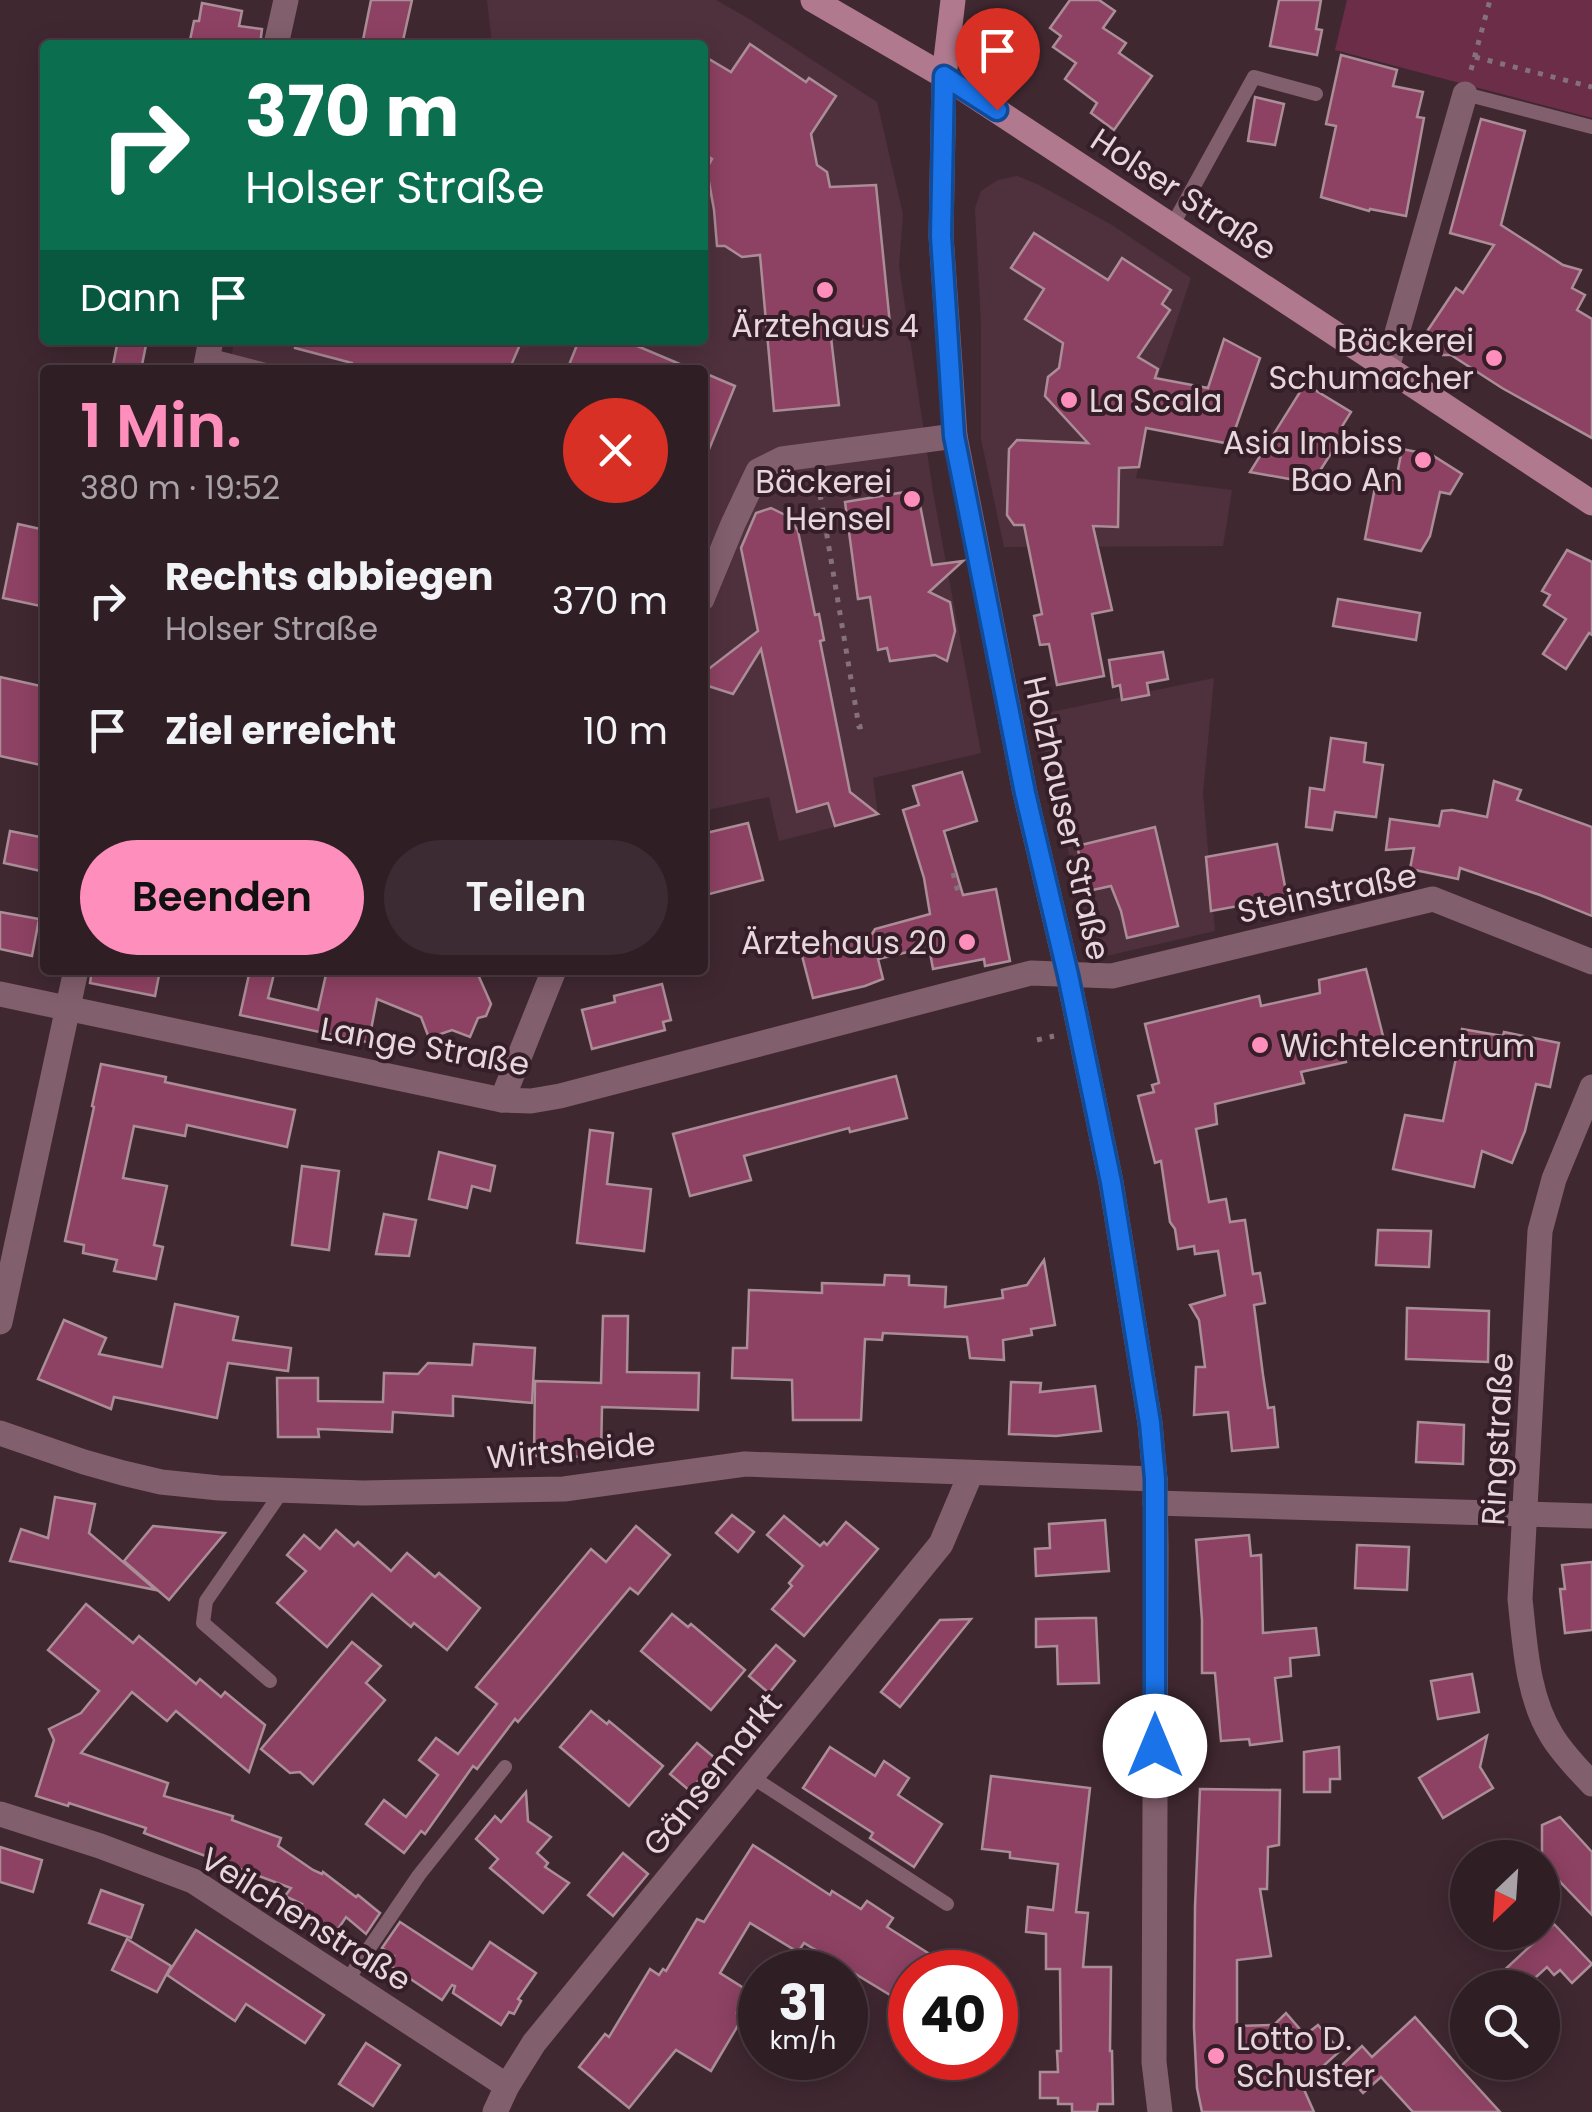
<!DOCTYPE html>
<html lang="de">
<meta charset="utf-8">
<style>
:root{--surface:#301e25;--page:#3c2b32;--text:#f1f3f6;--muted:#a8a2a7;--line:#4b3c42;--accent:#fe8ebc}
body{margin:0;font-family:Poppins,sans-serif;background:var(--page);color:var(--text);height:100vh;display:flex;flex-direction:column;font-size:38px;white-space:nowrap}
*{box-sizing:border-box;margin:0}
p{font-size:32px;color:var(--muted)}
.icon{flex:none;width:55px;height:55px;fill:none;stroke:currentColor;stroke-width:2;stroke-linecap:round;stroke-linejoin:round}
.map{position:relative;flex:1;overflow:hidden}
.drawer{position:absolute;left:40px;top:365px;width:668px;height:610px;display:flex;flex-direction:column;background:var(--surface);border-radius:10px;box-shadow:0 5px 25px #0003,0 0 0 2px var(--line)}
.drawer>*{flex:none}
.guide{position:absolute;left:40px;top:40px;width:668px;height:305px;border-radius:10px;box-shadow:0 5px 25px #0003,0 0 0 2px var(--line);background:#0b6e4f;color:#fff;overflow:hidden}
.needle{width:65px;rotate:205deg}
.controls{position:absolute;left:1450px;top:1840px;display:grid;gap:20px}
.controls a{display:grid;place-items:center;width:110px;height:110px;border-radius:50%;background:var(--surface);box-shadow:0 5px 25px #0003,0 0 0 2px var(--line);font-size:50px}
.speed{position:absolute;left:738px;top:1950px;display:flex;gap:20px;font-size:50px;font-weight:700;text-align:center}
.speed>*{display:grid;place-content:center;width:130px;height:130px;border-radius:50%;background:var(--surface);box-shadow:0 5px 25px #0003,0 0 0 2px var(--line);line-height:1}
.speed small{font-size:25px;font-weight:400}
.speed .limit{border:15px solid #d22;background:#fff;color:#111}
.pin{position:absolute;display:grid;place-items:center;width:85px;height:85px;color:#fff;margin:-102px -42px;border-radius:50% 50% 50% 0;rotate:-45deg;box-shadow:0 0 10px #0007}
.pin .icon{rotate:45deg}
.me{position:absolute;width:110px;margin:-55px;rotate:0deg;stroke-linejoin:round;filter:drop-shadow(0 0 8px #0008)}
.turn{display:flex;align-items:center;gap:35px;height:210px;padding:0 40px;font-size:45px}
.turn .icon{width:130px;height:130px;stroke-width:2.5}
.turn b{display:block;font-size:70px;line-height:85px}
.then{display:flex;align-items:center;height:95px;padding:0 40px;background:#0003;gap:20px;font-size:38px}
.round{display:grid;place-items:center;flex:none;width:105px;height:105px;border-radius:52px;background:var(--page)}
.head{display:flex;align-items:center;justify-content:space-between;height:170px;padding:0 40px}
h1{font-size:60px;font-weight:600;line-height:75px;color:var(--accent)}
.action{display:flex;gap:20px;margin-top:auto;padding:20px 40px}
.action a{flex:1;height:115px;border-radius:60px;background:var(--accent);color:#111;font-size:40px;font-weight:600;line-height:115px;text-align:center}
.action a+a{background:var(--page);color:var(--text)}
ul{padding:0;list-style:none}
li{display:flex;align-items:center;gap:30px;height:130px;padding:0 40px}
li div{flex:1}
li b{display:block;font-size:38px}
li em{font-style:normal}
.map>svg:first-child{display:block}
.built{fill:#4f313d}
.green{fill:#6c2d49}
.building{fill:#8e4263;stroke:#ab8d98;stroke-width:2.5}
.lines{fill:none;stroke-linecap:round;stroke-linejoin:round}
.path{stroke:#857179;stroke-width:5;stroke-dasharray:5 8;stroke-linecap:butt}
.service{stroke:#825f6c;stroke-width:14}
.minor{stroke:#825f6c;stroke-width:25}
.tertiary{stroke:#825f6c;stroke-width:25}
.secondary{stroke:#b0798e;stroke-width:25}
.route-casing{stroke:#114b97;stroke-width:25}
.route{stroke:#1a73e8;stroke-width:18}
.poi-dot{fill:#fe8ebc;stroke:#351e27;stroke-width:4}
.labels{text-anchor:middle;dominant-baseline:central;stroke-width:8;stroke-linejoin:round;paint-order:stroke}
.street-label{font-size:32px;fill:#e7d7dd;stroke:#351e27}
.poi-label{font-size:32px;fill:#e7d7dd;stroke:#351e27;text-anchor:end}
</style>
<div class="map">
<svg width="1592" height="2112" viewBox="0 0 1592 2112">
<rect width="100%" height="100%" fill="#402831"/>
<g class="built">
<path d="M487 0H716L751 20 877 102 903 214 899 266 933 492 981 753 873 778 878 816 779 841 769 797 703 811 702 370H228L235 340H702V45H492Z"/>
<path d="M1017 176 1039 185 1112 225 1191 278 1160 370 1136 478 1232 490 1223 546 1004 547 981 439V324L975 208 981 191 998 180Z"/>
<path d="M1214 678 1203 793 1215 931 1093 959 1037 715Z"/>
</g>
<path class="green" d="M1347 0H1592V118L1335 50Z"/>
<g class="building">
<path d="M371 0H412L402 45H362Z"/>
<path d="M1070 0H1099L1115 11 1103 28 1126 43 1119 53 1152 76 1114 130 1091 113 1097 103 1065 79 1076 63 1053 47 1061 36 1050 28Z"/>
<path d="M1279 0H1321L1316 29 1322 30 1317 55 1270 46Z"/>
<path d="M202 3 242 11 239 26 262 29 260 45H189L194 21H199Z"/>
<path d="M750 44 806 82 809 78 836 96 811 134 817 165 827 172 830 187 876 185 890 324 830 329 839 405 774 411 760 255 742 257 725 246H717L714 210 709 182 702 177 712 159 702 153V55L731 72Z"/>
<path d="M1341 55 1397 70 1393 86 1423 92 1417 117 1424 118 1406 216 1370 209 1369 211 1321 197 1336 126 1326 124Z"/>
<path d="M1255 97 1284 104 1275 145 1248 141Z"/>
<path d="M1481 119 1525 131 1501 225 1563 265 1581 270 1572 288 1585 295 1577 310 1592 319V438L1502 388 1451 355H1443L1441 347 1424 336 1456 288 1463 293 1494 245 1450 233Z"/>
<path d="M1034 233 1108 280 1122 258 1171 290 1162 304 1170 310 1138 357 1158 369 1155 378 1208 388 1224 339 1260 358 1230 444 1146 428 1139 467 1119 468 1118 527 1093 526 1112 610 1092 614 1104 676 1057 685 1049 644 1040 645 1034 616 1042 614 1024 525H1014L1007 515 1009 449 1017 440 1088 443 1045 396 1048 377 1059 368 1063 343 1025 319 1044 289 1011 268Z"/>
<path d="M118 340H147L141 370H112Z"/>
<path d="M296 340H522L509 370H367L352 366V363L295 348Z"/>
<path d="M579 340H623L694 370H567Z"/>
<path d="M702 372 735 386 703 464H702Z"/>
<path d="M1305 384 1351 412 1341 428V438L1312 483 1250 472Z"/>
<path d="M1402 449 1432 455 1462 474 1450 494 1440 492 1430 536 1421 551 1365 539 1377 477 1396 480Z"/>
<path d="M917 490 932 565 963 561 929 592 950 602 955 631 947 661 935 655 890 661 887 648 878 650 870 597 858 599 845 502Z"/>
<path d="M771 508 789 517 798 531 815 615 819 614 824 640 820 641 850 792 878 814 835 826 828 803 797 812 761 649 733 694 702 684V674L758 631 741 548 756 513Z"/>
<path d="M18 524 45 530V607L3 598Z"/>
<path d="M1567 550 1592 562V635L1589 633 1566 669 1543 654 1566 619 1544 605 1550 595 1542 591Z"/>
<path d="M1338 599 1420 613 1416 640 1333 626Z"/>
<path d="M1163 652 1168 679 1147 683 1149 695 1122 700 1120 685 1113 687 1109 660Z"/>
<path d="M0 677 45 687V766L0 756Z"/>
<path d="M1331 738 1366 743 1364 762 1383 765 1376 817 1335 812 1332 830 1306 827 1310 788 1324 790Z"/>
<path d="M962 772 977 821 944 831 963 895 996 889 1010 961 985 966 984 959 933 969 929 947 878 959 883 979 865 986 813 998 801 952 872 934 875 929 930 914 924 878 903 810 919 805 913 786Z"/>
<path d="M1494 781 1521 790 1517 800 1592 827V916L1540 895 1460 868 1458 879 1410 869 1414 848 1386 850 1390 819 1439 826 1442 811 1452 810 1487 817Z"/>
<path d="M748 823 763 880 702 896V834Z"/>
<path d="M1155 827 1178 926 1127 938 1121 911 1111 886 1088 891 1077 846Z"/>
<path d="M10 831 45 838V872L4 863Z"/>
<path d="M1277 844 1287 897 1211 911 1206 857Z"/>
<path d="M0 912 39 919 32 956 0 949Z"/>
<path d="M1366 969 1383 1036 1341 1046 1346 1062 1301 1072 1304 1083 1215 1104 1217 1124 1196 1129 1209 1202 1226 1199 1230 1222 1245 1220 1253 1274 1260 1273 1265 1303 1254 1305 1263 1375 1268 1408 1274 1407 1278 1447 1232 1451 1228 1412 1194 1415 1196 1367H1205L1199 1320 1190 1305 1225 1295 1218 1251 1195 1254 1194 1246 1178 1249 1175 1229 1170 1222 1161 1161 1155 1163 1138 1096 1154 1092 1152 1085 1159 1083 1145 1024 1259 996 1261 1006 1320 993 1319 980Z"/>
<path d="M92 970H160L155 996 90 983Z"/>
<path d="M250 970H275L268 998 318 1010 327 970H476L491 1004 486 1016 478 1018 470 1037 452 1030 429 1038 421 1017 377 999 369 1040 366 1042 240 1015Z"/>
<path d="M662 984 671 1020 663 1022 665 1030 592 1049 582 1010 615 1002 614 996Z"/>
<path d="M1462 1029 1503 1036 1504 1032 1559 1043 1550 1087 1536 1084 1525 1131 1512 1163 1482 1151 1474 1187 1393 1169 1405 1115 1443 1121Z"/>
<path d="M101 1064 166 1077 165 1082 295 1110 287 1147 187 1125 185 1136 134 1126 123 1178 167 1186 154 1245 163 1247 156 1279 114 1271 117 1260 83 1253 84 1245 65 1241 94 1107 92 1106Z"/>
<path d="M896 1076 907 1118 850 1132 849 1128 744 1156 751 1180 690 1196 673 1134Z"/>
<path d="M590 1130 613 1133 607 1184 651 1189 644 1251 577 1243Z"/>
<path d="M439 1152 495 1166 490 1191 472 1186 467 1208 429 1199Z"/>
<path d="M302 1166 339 1171 329 1250 292 1245Z"/>
<path d="M384 1214 416 1220 409 1256 376 1254Z"/>
<path d="M1378 1230 1431 1231 1429 1267 1376 1265Z"/>
<path d="M1044 1260 1055 1325 1031 1329 1032 1335 1003 1340 1004 1360 970 1358 967 1337 883 1333 882 1340 865 1339 861 1420H793L792 1380 732 1378 733 1348H747L749 1290 822 1293V1283L884 1285 885 1275 909 1276V1285L946 1287 945 1307 1003 1298 1002 1290 1027 1285Z"/>
<path d="M175 1304 238 1317 233 1340 291 1348 288 1371 228 1363 217 1418 114 1397 111 1409 38 1379 64 1320 106 1338 99 1354 162 1367Z"/>
<path d="M1407 1308 1489 1311 1488 1362 1406 1359Z"/>
<path d="M603 1316H628L627 1372 699 1373 698 1410 602 1407 601 1457 534 1456 535 1381 601 1383Z"/>
<path d="M474 1344 535 1348 532 1403 453 1396V1416L393 1412 392 1432 318 1429 319 1437H278L277 1378H318V1401L383 1402 384 1373 418 1374 428 1363 472 1365Z"/>
<path d="M1011 1382 1041 1383 1040 1392 1095 1386 1101 1431 1056 1436 1009 1434Z"/>
<path d="M1418 1422 1464 1425 1463 1464 1416 1462Z"/>
<path d="M55 1497 95 1504 89 1533 156 1590 10 1561 21 1529 48 1538Z"/>
<path d="M732 1515 754 1532 738 1552 716 1533Z"/>
<path d="M784 1516 820 1546 824 1542 827 1545 846 1522 878 1549 804 1636 772 1609 792 1586 789 1583 803 1566 767 1535Z"/>
<path d="M1105 1520 1109 1571 1036 1576 1035 1549 1050 1548 1049 1524Z"/>
<path d="M153 1526 225 1533 169 1600 124 1561Z"/>
<path d="M636 1526 670 1555 638 1594 630 1588 518 1722 515 1719 477 1769 473 1766 425 1834 421 1831 404 1853 366 1824 384 1800 406 1817 438 1775 419 1760 436 1738 458 1754 497 1704 476 1687 591 1549 606 1562Z"/>
<path d="M336 1530 354 1546 358 1542 391 1571 407 1553 435 1577 439 1573 480 1608 447 1650 414 1623 411 1627 372 1594 327 1647 277 1603 306 1571 287 1555 304 1535 320 1549Z"/>
<path d="M1249 1535 1251 1556 1261 1555 1263 1633 1316 1628 1319 1655 1290 1658 1291 1676 1275 1678 1282 1741 1250 1745 1249 1739 1221 1741 1215 1673H1202V1620L1196 1540Z"/>
<path d="M1357 1545 1409 1547 1407 1590 1355 1588Z"/>
<path d="M1592 1562V1630L1565 1633 1560 1589H1565L1562 1565Z"/>
<path d="M86 1604 133 1643 139 1636 196 1684 200 1679 221 1697 225 1692 265 1725 249 1772 176 1711 167 1721 132 1692 81 1753 168 1783 164 1796 233 1816 232 1820 281 1838 278 1846 313 1870 322 1874 323 1872 356 1897 358 1895 380 1913 366 1934 346 1917 336 1932 328 1925 313 1928 309 1913 300 1907 302 1904 285 1896 291 1888 144 1833 146 1828 69 1803 68 1806 36 1796 54 1740 49 1729 81 1713 99 1691 48 1650Z"/>
<path d="M672 1614 688 1627 691 1624 745 1670 711 1710 641 1651Z"/>
<path d="M1084 1618H1096L1099 1683 1058 1684 1057 1646 1036 1647V1619Z"/>
<path d="M971 1619 900 1707 881 1692 940 1620Z"/>
<path d="M352 1642 381 1666 366 1683 385 1700 313 1784 300 1772 290 1773 261 1749Z"/>
<path d="M776 1645 795 1661 769 1693 749 1676Z"/>
<path d="M1472 1674 1479 1712 1438 1719 1431 1681Z"/>
<path d="M591 1711 607 1724 609 1721 663 1766 629 1806 560 1747Z"/>
<path d="M1487 1736 1480 1767 1493 1788 1443 1818 1419 1778Z"/>
<path d="M697 1743 716 1759 690 1791 670 1774Z"/>
<path d="M830 1747 875 1776 884 1761 909 1778 898 1795 942 1824 914 1867 870 1838 873 1833 803 1788Z"/>
<path d="M1339 1747 1340 1779H1330V1792H1304V1752Z"/>
<path d="M991 1776 1090 1788 1076 1912 1088 1913 1083 1967H1111L1110 2051H1112L1113 2104H1098L1097 2112H1072V2104H1058V2098H1040V2072H1058L1057 2051H1061L1060 1969H1046V1934L1026 1932 1028 1907 1053 1910 1058 1864 1010 1858V1852L982 1849Z"/>
<path d="M1200 1789 1280 1790 1279 1845 1268 1847 1267 1889H1260L1271 1956 1237 1960V2026L1274 2025 1286 2013 1305 2035 1318 2025 1340 2051 1302 2085 1314 2112H1202L1197 2088 1194 2028 1195 1907Z"/>
<path d="M526 1792 528 1821 551 1837 537 1853 548 1863 545 1867 569 1883 543 1913 490 1868 498 1859 476 1839 495 1816 501 1822Z"/>
<path d="M1560 1817 1592 1852V1915L1542 1863V1825Z"/>
<path d="M753 1845 830 1895 832 1891 861 1909 867 1901 893 1918 887 1927 958 1972H910V2007L804 1943 798 1952 750 1923 720 1973 750 1992 737 2013 743 2017 711 2071 676 2050 629 2108 579 2067 605 2034 609 2037 650 1969 659 1975 663 1969 666 1971 697 1919 704 1922Z"/>
<path d="M0 1847 42 1860 33 1892 0 1882Z"/>
<path d="M623 1853 648 1874 613 1916 588 1895Z"/>
<path d="M101 1890 143 1905 131 1938 89 1923Z"/>
<path d="M400 1922 472 1969 490 1942 536 1973 518 1999 521 2001 514 2014 509 2012 501 2025 453 1993 455 1986 452 1985 442 2000 388 1964 394 1956 382 1948Z"/>
<path d="M1554 1924 1592 1964 1572 1983 1560 1970 1554 1975 1547 1967 1524 1988H1485Z"/>
<path d="M196 1930 324 2015 305 2043 246 2004 235 2021 167 1975Z"/>
<path d="M127 1939 171 1966 157 1992 112 1970Z"/>
<path d="M1415 2017 1459 2067 1500 2112H1413L1381 2077 1363 2093 1340 2067 1362 2046 1372 2057Z"/>
<path d="M366 2043 400 2065 373 2106 339 2084Z"/>
</g>
<g class="lines">
<g class="path">
<path d="M1475 57 1592 87"/>
<path d="M1471 70 1490 0"/>
<path d="M818 482 859 727 869 725"/>
<path d="M953 873 959 896"/>
<path d="M1037 1040 1054 1036"/>
</g>
<g class="service">
<path d="M1465 94 1592 127"/>
<path d="M1172 226 1254 77 1316 94"/>
<path d="M208 355 266 370"/>
<path d="M270 1681 203 1623 206 1601 283 1490"/>
<path d="M752 1777 947 1904"/>
<path d="M346 1982 419 1875 505 1767"/>
</g>
<g class="minor">
<path d="M276 45 286 0"/>
<path d="M1387 368 1465 94"/>
<path d="M205 370 211 340"/>
<path d="M702 599 733 524 758 471 782 459 955 436"/>
<path d="M0 994 502 1100 531 1101 560 1096 1031 973 1112 976 1433 899 1592 962"/>
<path d="M1592 1087 1554 1179 1540 1231 1520 1599C1525 1644 1527 1696 1552 1736 1563 1754 1578 1769 1592 1784"/>
<path d="M502 1100 554 970"/>
<path d="M0 1322 76 970"/>
<path d="M0 1433 84 1462 123 1473 161 1482 219 1488 363 1493 564 1489 745 1464 1155 1479"/>
<path d="M1155 1503 1592 1516"/>
<path d="M0 1814 100 1846 193 1881 507 2086"/>
<path d="M495 2112 507 2086 534 2043 941 1544 971 1473"/>
</g>
<path class="tertiary" d="M944 76 941 236 955 436 1025 793 1068 975 1111 1182 1150 1423 1155 1479 1156 1548 1154 2062 1160 2112"/>
<g class="secondary">
<path d="M813 0 944 76 1592 503"/>
<path d="M944 76 953 0"/>
</g>
</g>
<g class="lines">
<defs>
<path id="route" d="M997 110 944 76 941 236 954 436 1025 793 1068 975 1111 1182 1150 1423 1155 1479V1746"/>
</defs>
<use href="#route" class="route-casing"/>
<use href="#route" class="route"/>
</g>
<g class="poi-dot">
<circle cx="825" cy="290" r="10"/>
<circle cx="1494" cy="358" r="10"/>
<circle cx="1069" cy="400" r="10"/>
<circle cx="1423" cy="460" r="10"/>
<circle cx="912" cy="499" r="10"/>
<circle cx="967" cy="942" r="10"/>
<circle cx="1260" cy="1045" r="10"/>
<circle cx="1216" cy="2056" r="10"/>
</g>
<g class="labels">
<g class="street-label">
<text transform="translate(1184 194) rotate(33)">Holser Straße</text>
<text transform="translate(1067 818) rotate(77)">Holzhauser Straße</text>
<text transform="translate(1327 893) rotate(-12)">Steinstraße</text>
<text transform="translate(425 1046) rotate(10)">Lange Straße</text>
<text transform="translate(1497 1439) rotate(-87)">Ringstraße</text>
<text transform="translate(571 1450) rotate(-5)">Wirtsheide</text>
<text transform="translate(712 1774) rotate(-51)">Gänsemarkt</text>
<text transform="translate(306 1919) rotate(32)">Veilchenstraße</text>
</g>
<g class="poi-label">
<text x="825" y="325" text-anchor="middle">Ärztehaus 4</text>
<text x="1474" y="340">Bäckerei<tspan x="1474" dy="37">Schumacher</tspan></text>
<text x="1089" y="400" text-anchor="start">La Scala</text>
<text x="1403" y="442">Asia Imbiss<tspan x="1403" dy="37">Bao An</tspan></text>
<text x="892" y="481">Bäckerei<tspan x="892" dy="37">Hensel</tspan></text>
<text x="947" y="942">Ärztehaus 20</text>
<text x="1280" y="1045" text-anchor="start">Wichtelcentrum</text>
<text x="1236" y="2038" text-anchor="start">Lotto D.<tspan x="1236" dy="37">Schuster</tspan></text>
</g>
</g>
</svg>
<div class="controls">
<a><svg class="needle" viewBox="-14 -14 28 28"><path d="M0-13l5 13h-10z" fill="#e53935"/><path d="M0 13l5-13h-10z" fill="#a8a2a7"/></svg></a>
<a><svg class="icon" aria-label="search" viewBox="0 0 24 24"><circle cx="10" cy="10" r="6"/><path d="M15 15l6 6"/></svg></a>
</div>
<div class="speed"><div>31<small>km/h</small></div><div class="limit">40</div></div>
<div class="pin" style="left:997px;top:110px;background:#d93025"><svg class="icon" aria-label="arrive" viewBox="0 0 24 24"><path d="M6 21V4h12l-3 4 3 4H6"/></svg></div>
<svg class="me" style="left:1155px;top:1746px" viewBox="-20 -20 40 40"><circle r="19" fill="#fff"/><path d="M0-13L10 11 0 6-10 11z" fill="#1a73e8"/></svg>
<div class="guide">
<div class="turn"><svg class="icon" aria-label="right" viewBox="0 0 24 24"><path d="M7 20v-9h11M14 6l5 5-5 5"/></svg><div><b>370 m</b>Holser Straße</div></div>
<div class="then">Dann<svg class="icon" aria-label="arrive" viewBox="0 0 24 24"><path d="M6 21V4h12l-3 4 3 4H6"/></svg></div>
</div>
<section class="drawer">
<div class="head"><div><h1>1 Min.</h1><p>380 m · 19:52</p></div><a class="round" style="background:#d93025;color:#fff"><svg class="icon" aria-label="close" viewBox="0 0 24 24"><path d="M6 6l12 12M18 6L6 18"/></svg></a></div>
<ul>
<li><svg class="icon" aria-label="right" viewBox="0 0 24 24"><path d="M7 20v-9h11M14 6l5 5-5 5"/></svg><div><b>Rechts abbiegen</b><p>Holser Straße</p></div><em>370 m</em></li>
<li><svg class="icon" aria-label="arrive" viewBox="0 0 24 24"><path d="M6 21V4h12l-3 4 3 4H6"/></svg><div><b>Ziel erreicht</b></div><em>10 m</em></li>
</ul>
<div class="action"><a>Beenden</a><a>Teilen</a></div>
</section>
</div>
